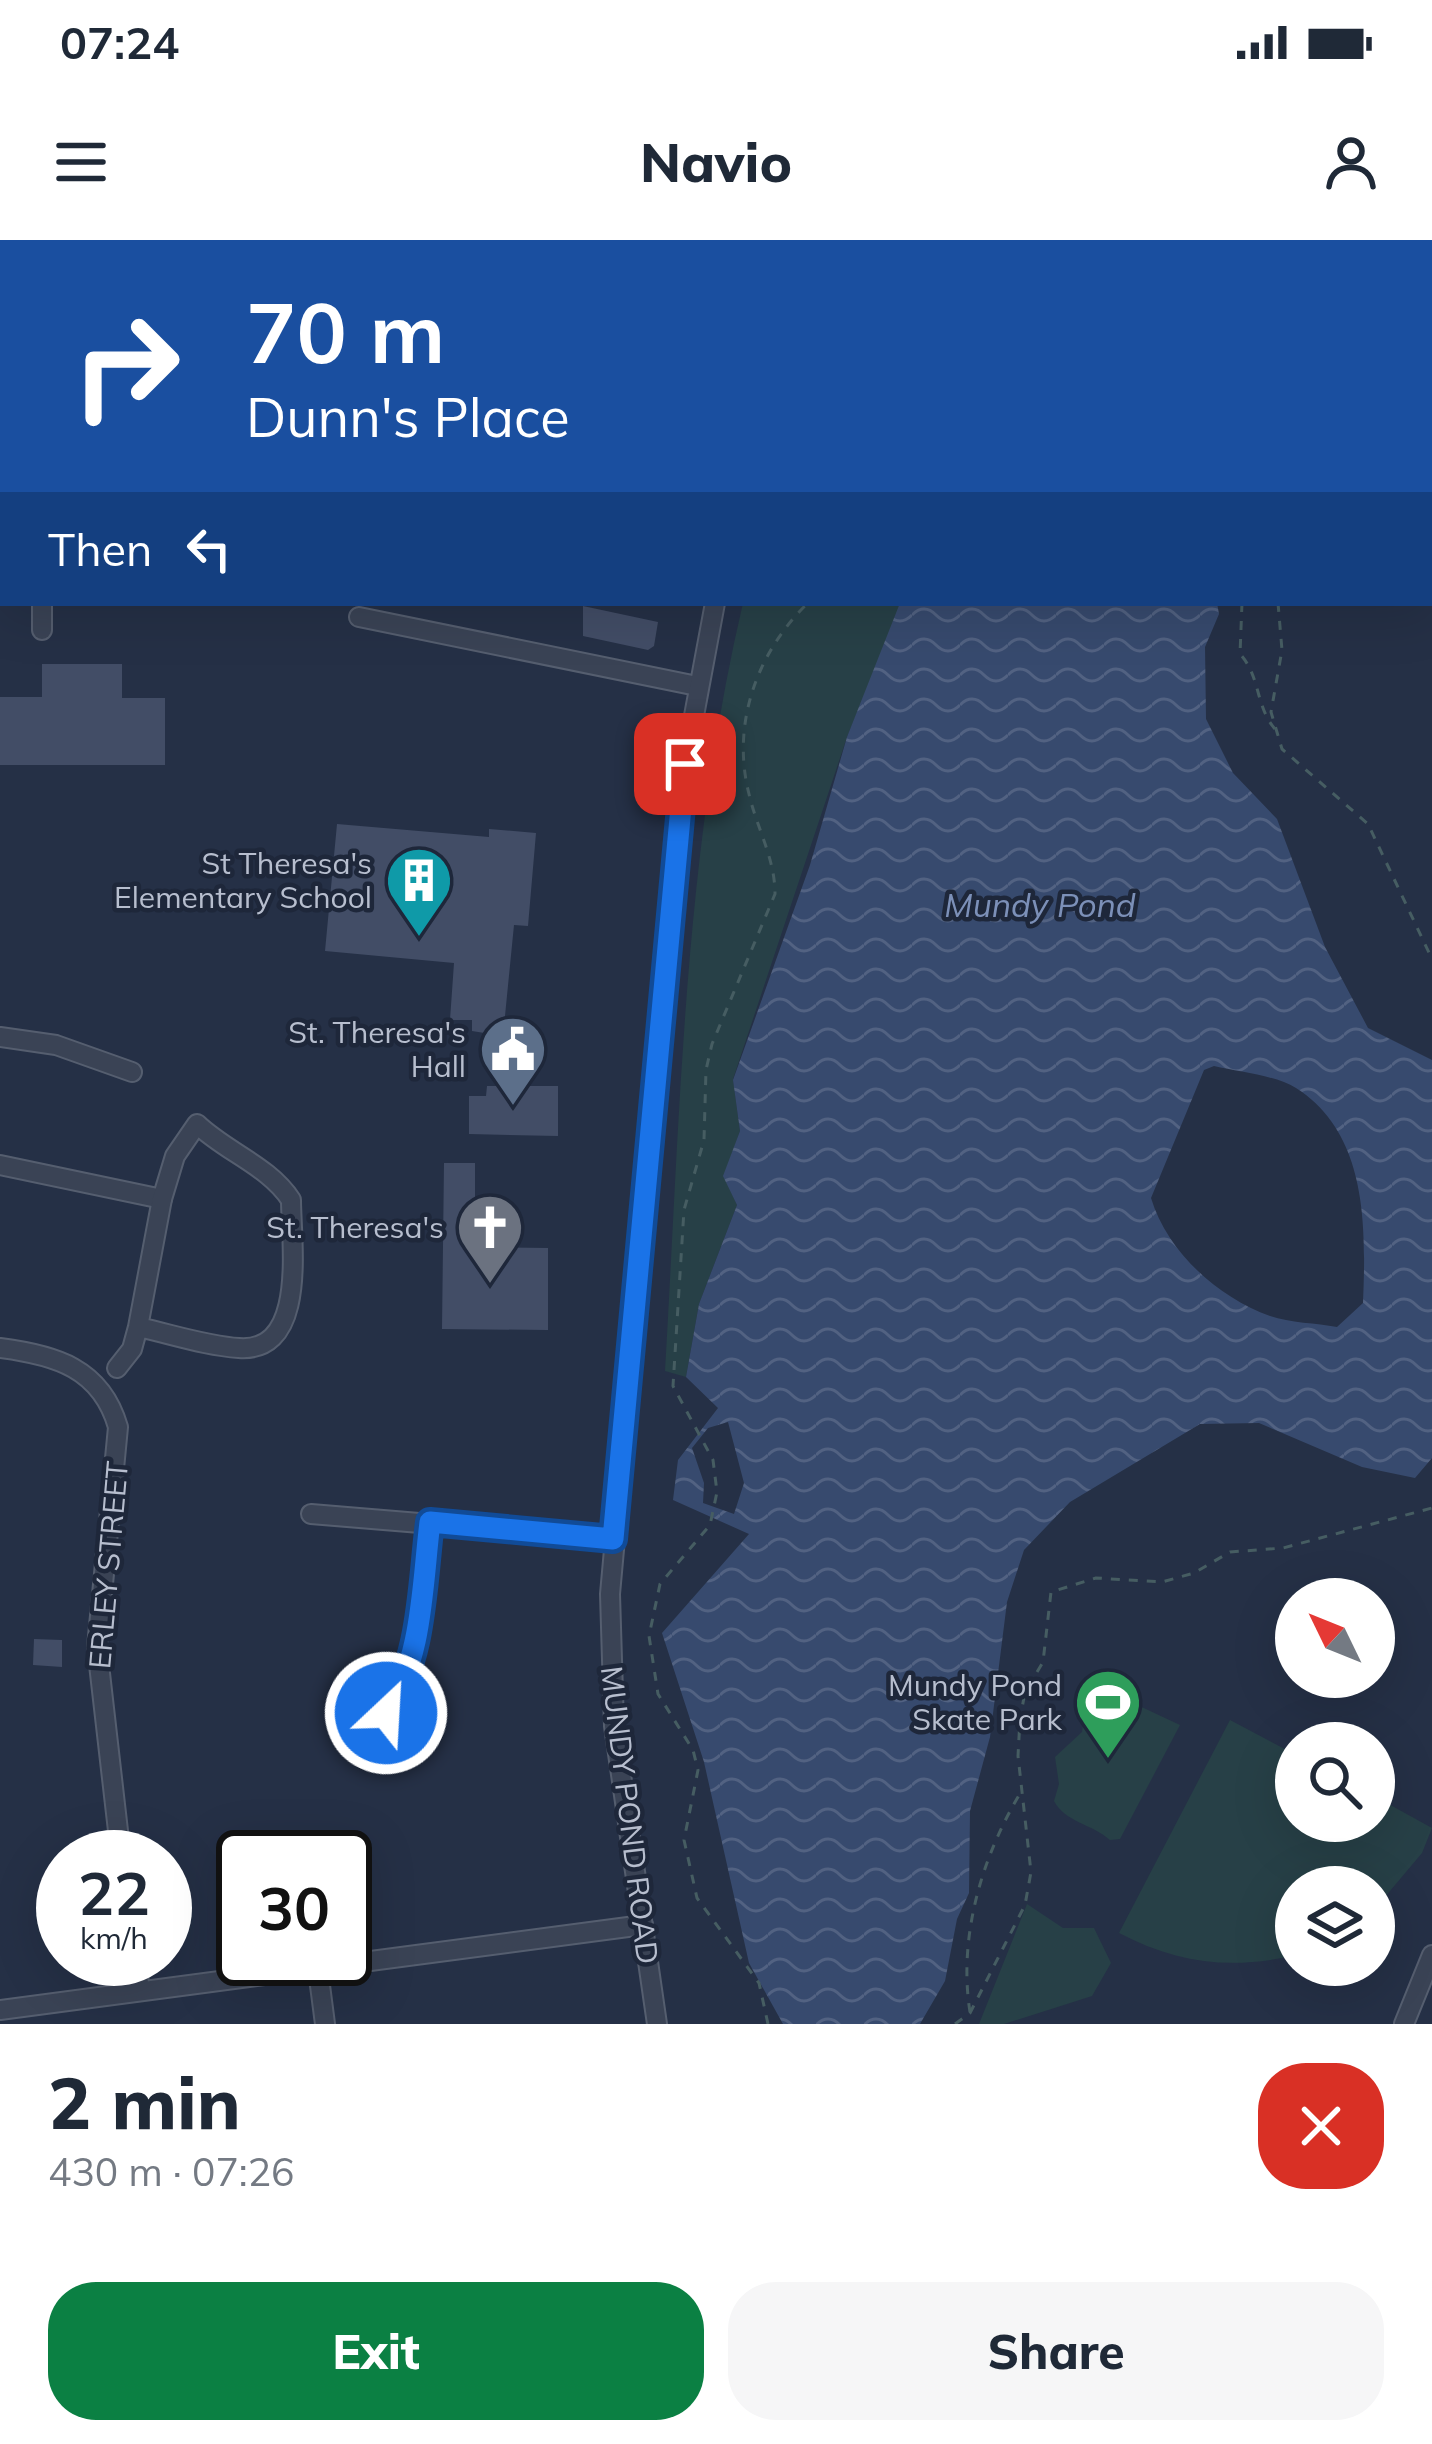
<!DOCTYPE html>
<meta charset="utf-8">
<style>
:root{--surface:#fff;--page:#f6f6f7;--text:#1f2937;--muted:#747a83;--accent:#0b8043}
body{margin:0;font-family:Mulish,sans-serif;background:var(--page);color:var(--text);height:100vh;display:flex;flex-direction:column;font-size:45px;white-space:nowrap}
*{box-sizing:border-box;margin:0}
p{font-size:39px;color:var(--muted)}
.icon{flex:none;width:66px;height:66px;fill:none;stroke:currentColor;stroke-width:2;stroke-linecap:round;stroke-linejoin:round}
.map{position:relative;height:1784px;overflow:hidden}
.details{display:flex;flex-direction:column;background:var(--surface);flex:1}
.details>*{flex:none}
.banner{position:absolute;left:0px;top:0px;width:1434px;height:366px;box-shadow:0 12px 48px #0002;background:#1a4fa0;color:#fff;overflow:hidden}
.needle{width:78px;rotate:313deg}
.fabs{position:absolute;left:1275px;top:1338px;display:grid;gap:24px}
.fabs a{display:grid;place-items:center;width:120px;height:120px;border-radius:50%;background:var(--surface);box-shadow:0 12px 48px #0002;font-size:60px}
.speed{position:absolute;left:36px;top:1590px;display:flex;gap:24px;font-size:60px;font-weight:700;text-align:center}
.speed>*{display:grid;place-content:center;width:156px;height:156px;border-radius:50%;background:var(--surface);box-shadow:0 12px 48px #0002;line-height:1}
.speed small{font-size:30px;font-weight:400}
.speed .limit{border:6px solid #111;border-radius:18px;background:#fff;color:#111}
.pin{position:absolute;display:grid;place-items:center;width:102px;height:102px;color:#fff;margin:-51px;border-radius:24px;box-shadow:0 6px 18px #0006}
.me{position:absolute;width:132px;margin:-66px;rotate:25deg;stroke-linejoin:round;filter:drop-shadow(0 0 9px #0008)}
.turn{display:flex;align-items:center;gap:42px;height:252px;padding:0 48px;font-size:54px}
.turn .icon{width:156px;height:156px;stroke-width:2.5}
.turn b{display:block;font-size:84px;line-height:102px}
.then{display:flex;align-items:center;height:114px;padding:0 48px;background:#0003;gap:24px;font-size:45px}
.round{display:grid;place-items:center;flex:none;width:126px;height:126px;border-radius:48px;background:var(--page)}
.head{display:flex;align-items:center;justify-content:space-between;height:204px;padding:0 48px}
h1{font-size:72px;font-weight:800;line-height:90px}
.action{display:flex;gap:24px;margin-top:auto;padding:24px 48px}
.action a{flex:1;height:138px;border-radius:48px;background:var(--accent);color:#fff;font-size:48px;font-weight:800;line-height:138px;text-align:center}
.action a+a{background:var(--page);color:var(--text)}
.status{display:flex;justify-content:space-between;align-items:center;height:84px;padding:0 60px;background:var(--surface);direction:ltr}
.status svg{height:33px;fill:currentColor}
header{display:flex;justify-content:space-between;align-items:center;height:156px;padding:0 48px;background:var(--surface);font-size:54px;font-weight:800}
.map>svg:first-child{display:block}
.green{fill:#274047}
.water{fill:url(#water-waves);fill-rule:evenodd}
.building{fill:#424d66}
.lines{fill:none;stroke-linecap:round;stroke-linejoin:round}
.minor-casing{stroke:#555e6f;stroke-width:22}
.path{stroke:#465d62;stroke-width:3;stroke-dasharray:9 9;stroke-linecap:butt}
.minor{stroke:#3a4355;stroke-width:18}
.route-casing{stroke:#114b97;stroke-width:30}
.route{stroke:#1a73e8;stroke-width:21}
.labels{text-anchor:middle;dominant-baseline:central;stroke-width:9;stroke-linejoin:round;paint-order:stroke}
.poi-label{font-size:30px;fill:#b7bece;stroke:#1e273a;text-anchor:end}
.street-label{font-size:30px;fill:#b7bece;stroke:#1e273a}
.water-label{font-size:33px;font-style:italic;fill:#7c90b8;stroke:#1e273a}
</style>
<div class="status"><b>07:24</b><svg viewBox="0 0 49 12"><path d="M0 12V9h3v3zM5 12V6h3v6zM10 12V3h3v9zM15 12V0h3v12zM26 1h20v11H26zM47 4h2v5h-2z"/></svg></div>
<header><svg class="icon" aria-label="menu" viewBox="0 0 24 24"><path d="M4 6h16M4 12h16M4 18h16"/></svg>Navio<svg class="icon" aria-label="person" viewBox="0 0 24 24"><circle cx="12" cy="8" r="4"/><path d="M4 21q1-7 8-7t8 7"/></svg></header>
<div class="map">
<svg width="1432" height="1784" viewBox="0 0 1432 1784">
<defs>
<pattern id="water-waves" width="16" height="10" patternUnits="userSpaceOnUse" patternTransform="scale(3)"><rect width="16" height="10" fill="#374a6e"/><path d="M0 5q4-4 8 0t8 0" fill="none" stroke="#526282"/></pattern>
</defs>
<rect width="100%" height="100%" fill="#253046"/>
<g class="green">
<path d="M743 363H903L847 497 733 839 740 891 724 936 737 965 699 1064 686 1137 665 1131C680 876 684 613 743 363Z"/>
<path d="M1101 1448 1180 1485 1120 1599 1110 1600C1092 1584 1065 1582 1054 1561L1059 1544 1055 1517 1082 1492 1087 1455Z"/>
<path d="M1230 1480 1296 1515V1581H1374V1556L1432 1588 1422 1613 1374 1670V1647H1296V1715C1232 1730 1178 1724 1119 1693Z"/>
<path d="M1027 1664 1063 1688H1094L1111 1723 1092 1756 1004 1784H979Z"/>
</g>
<path class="water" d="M900 363H1217L1219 374 1205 407 1206 479 1233 533 1277 579 1325 707 1368 788 1432 820V1218L1415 1238 1362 1227 1259 1183 1200 1184 1070 1262 1024 1310 1007 1362 990 1497 970 1571 969 1653 957 1679 945 1741 920 1784H783L749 1723 704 1522 662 1393 749 1294 673 1260 678 1220 718 1168 686 1137 699 1064 737 965 723 936 740 891 733 840 810 625 847 497ZM1214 826C1239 832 1275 835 1296 848 1368 894 1366 987 1363 1063L1337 1087C1316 1083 1290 1083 1270 1076 1217 1057 1167 1011 1151 958L1204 830ZM728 1182 744 1243 734 1274 703 1263 704 1243 692 1208 708 1188Z"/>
<g class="building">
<path d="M583 366 658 382 654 406 648 410 583 396Z"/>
<path d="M42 424H122V458H165V525H0V457H42Z"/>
<path d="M337 584 489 597V589L536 593 528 686 514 685 503 796 472 791V780H450L454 723 325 711Z"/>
<path d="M487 846H558V896L469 894V856H486Z"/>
<path d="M444 923H475V1007L548 1008V1090L442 1089Z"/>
<path d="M34 1399 62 1400V1427L33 1425Z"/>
</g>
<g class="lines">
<defs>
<g id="minor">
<path d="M27 0V3"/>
<path d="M1365 0V3"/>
<path d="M276 3V0"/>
<path d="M890 3 892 0"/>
<path d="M0 77 3 76"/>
<path d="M359 377 697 446"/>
<path d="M42 390V363"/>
<path d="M0 797 56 805 132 832"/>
<path d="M0 925 162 959"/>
<path d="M0 1108C55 1115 101 1128 118 1187L97 1407 121 1617"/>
<path d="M117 1128 132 1109 138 1087 162 959 175 916 197 884C226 912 269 926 291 960 291 1002 308 1113 239 1108 206 1106 171 1094 138 1087"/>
<path d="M311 1274 613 1299"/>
<path d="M368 1498 403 1448 417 1390 430 1283"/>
<path d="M136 1719 140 1751"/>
<path d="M318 1730 325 1784"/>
<path d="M0 1770 643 1685"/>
<path d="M657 1784 614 1486 610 1354 685 524 715 363"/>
<path d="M1404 1784 1432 1715"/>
</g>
</defs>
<use href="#minor" class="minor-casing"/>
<g class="path">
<path d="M398 0 400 3"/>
<path d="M425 0V3"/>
<path d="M432 0 434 3"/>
<path d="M1204 0 1205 3"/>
<path d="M250 3 251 0"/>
<path d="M1075 3 1077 0"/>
<path d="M1242 363 1240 414C1261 437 1255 466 1275 489"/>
<path d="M1278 363 1282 410 1271 472 1282 509 1368 584 1432 719"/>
<path d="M970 1772C958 1697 982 1616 1021 1552"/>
<path d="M768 1784 759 1743 697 1658 684 1600 698 1530 693 1510 658 1454 649 1396 660 1344 710 1285 717 1252 713 1220 673 1146 684 970 704 900 706 830 712 804 775 654C775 618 757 589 749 554 731 484 757 412 808 363"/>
<path d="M955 1784 970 1773 1025 1665 1031 1632 1018 1516 1020 1479 1025 1452 1043 1422 1051 1352 1096 1338 1162 1342 1194 1333 1230 1312 1283 1308 1432 1268"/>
</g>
<use href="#minor" class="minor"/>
</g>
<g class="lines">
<defs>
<path id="route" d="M386 1473C423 1419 422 1346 430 1282L613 1299 685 524"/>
</defs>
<use href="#route" class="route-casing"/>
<use href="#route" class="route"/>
</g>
<defs>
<symbol id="building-pin" viewBox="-11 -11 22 30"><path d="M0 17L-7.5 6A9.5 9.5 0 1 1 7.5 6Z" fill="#0f9aa8" stroke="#1e273a"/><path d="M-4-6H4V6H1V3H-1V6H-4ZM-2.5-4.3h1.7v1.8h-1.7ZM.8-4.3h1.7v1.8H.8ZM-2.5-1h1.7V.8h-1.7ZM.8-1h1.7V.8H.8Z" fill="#fff"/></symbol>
<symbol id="civic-pin" viewBox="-11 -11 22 30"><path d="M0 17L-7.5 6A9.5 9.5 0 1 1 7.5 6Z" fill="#5c6f8a" stroke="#1e273a"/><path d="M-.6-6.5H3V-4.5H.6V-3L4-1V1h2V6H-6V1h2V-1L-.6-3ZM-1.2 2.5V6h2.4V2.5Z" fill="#fff"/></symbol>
<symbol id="church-pin" viewBox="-11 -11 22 30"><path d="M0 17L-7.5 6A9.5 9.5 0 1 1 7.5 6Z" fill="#6b7280" stroke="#1e273a"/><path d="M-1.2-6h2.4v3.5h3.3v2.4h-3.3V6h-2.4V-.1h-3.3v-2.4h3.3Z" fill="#fff"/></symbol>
<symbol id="stadium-pin" viewBox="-11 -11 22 30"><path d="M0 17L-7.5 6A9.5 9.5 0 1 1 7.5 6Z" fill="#2e9e5b" stroke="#1e273a"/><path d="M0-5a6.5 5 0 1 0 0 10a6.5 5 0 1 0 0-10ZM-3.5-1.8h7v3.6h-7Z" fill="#fff"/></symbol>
</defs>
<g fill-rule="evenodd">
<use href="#building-pin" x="381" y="602" width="76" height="104"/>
<use href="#civic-pin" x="475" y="771" width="76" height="104"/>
<use href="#church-pin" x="452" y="949" width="76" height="104"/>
<use href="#stadium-pin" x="1070" y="1424" width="76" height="104"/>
</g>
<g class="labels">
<g class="poi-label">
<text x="372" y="623">St Theresa's<tspan x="372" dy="34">Elementary School</tspan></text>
<text x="466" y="792">St. Theresa's<tspan x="466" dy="34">Hall</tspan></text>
<text x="444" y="987">St. Theresa's</text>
<text x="1062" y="1445">Mundy Pond<tspan x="1062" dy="34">Skate Park</tspan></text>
</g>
<g class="street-label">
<text transform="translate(108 1325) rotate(-85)">ERLEY STREET</text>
<text transform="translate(630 1575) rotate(83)">MUNDY POND ROAD</text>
</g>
<g class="water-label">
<text x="1040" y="664">Mundy Pond</text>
</g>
</g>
</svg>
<div class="fabs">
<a><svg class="needle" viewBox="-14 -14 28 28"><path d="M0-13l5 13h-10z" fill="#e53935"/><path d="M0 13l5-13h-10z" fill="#747a83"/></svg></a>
<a><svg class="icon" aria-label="search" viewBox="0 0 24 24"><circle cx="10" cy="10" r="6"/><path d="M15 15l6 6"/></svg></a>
<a><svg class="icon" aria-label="layers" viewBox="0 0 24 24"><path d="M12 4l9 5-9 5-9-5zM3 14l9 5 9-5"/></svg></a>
</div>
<div class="speed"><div>22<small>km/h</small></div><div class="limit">30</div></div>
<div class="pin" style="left:685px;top:524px;background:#d93025"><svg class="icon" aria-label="arrive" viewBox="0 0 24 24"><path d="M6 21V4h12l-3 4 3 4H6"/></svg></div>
<svg class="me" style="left:386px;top:1473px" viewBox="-20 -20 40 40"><circle r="17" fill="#1a73e8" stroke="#fff" stroke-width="3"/><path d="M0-11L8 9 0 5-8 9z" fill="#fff"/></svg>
<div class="banner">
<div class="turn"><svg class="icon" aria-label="right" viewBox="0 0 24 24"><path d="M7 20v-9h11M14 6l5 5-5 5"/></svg><div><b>70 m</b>Dunn's Place</div></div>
<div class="then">Then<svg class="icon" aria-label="left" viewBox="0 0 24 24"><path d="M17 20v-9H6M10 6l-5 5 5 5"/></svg></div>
</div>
</div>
<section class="details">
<div class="head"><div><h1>2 min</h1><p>430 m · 07:26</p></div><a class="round" style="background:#d93025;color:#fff"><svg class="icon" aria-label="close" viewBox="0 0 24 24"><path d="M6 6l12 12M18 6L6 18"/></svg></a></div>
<div class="action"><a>Exit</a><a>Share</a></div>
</section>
